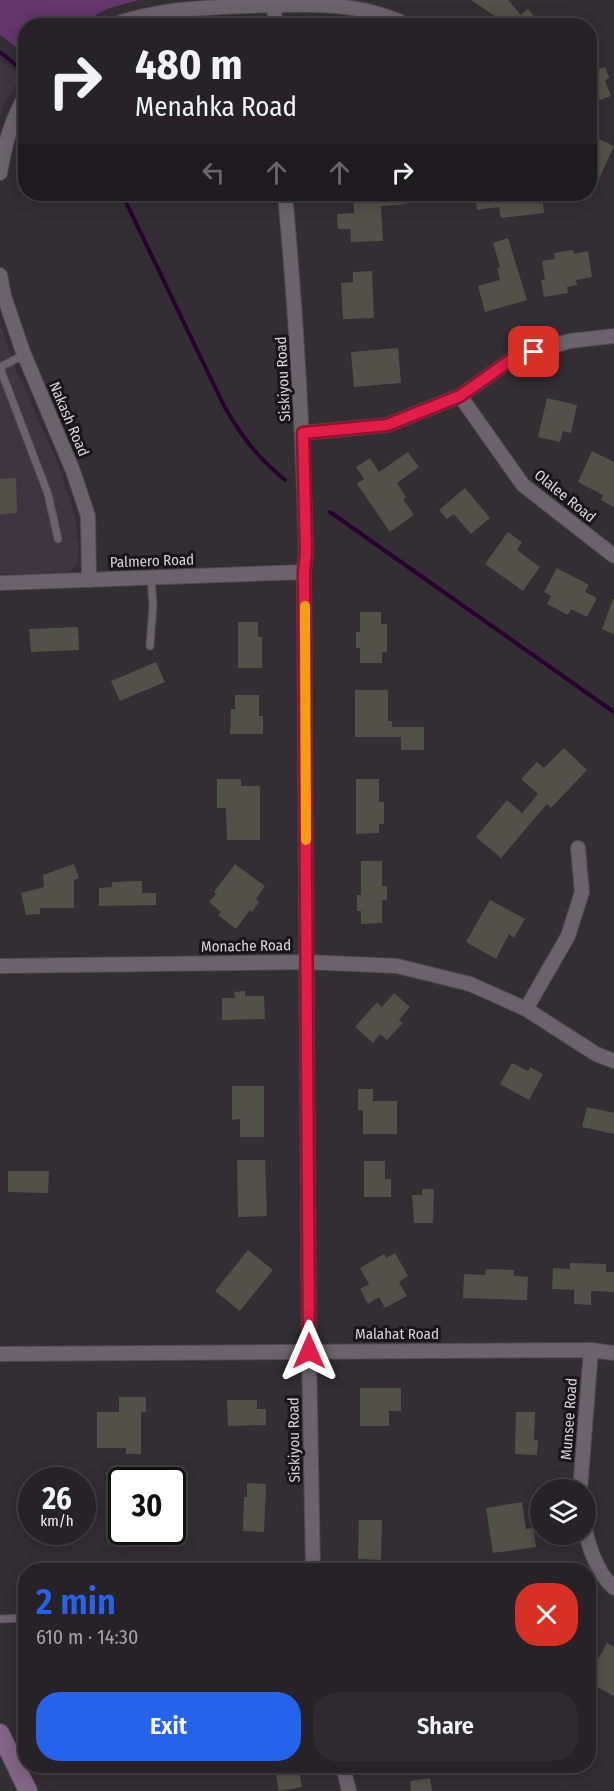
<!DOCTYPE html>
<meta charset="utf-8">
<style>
:root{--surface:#262227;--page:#2e2a2f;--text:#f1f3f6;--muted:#a4a4a7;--line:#423f44;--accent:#2563eb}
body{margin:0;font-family:"Fira Sans Condensed",sans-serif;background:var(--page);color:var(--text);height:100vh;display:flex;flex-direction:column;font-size:22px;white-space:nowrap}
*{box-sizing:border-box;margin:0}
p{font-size:20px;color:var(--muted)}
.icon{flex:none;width:33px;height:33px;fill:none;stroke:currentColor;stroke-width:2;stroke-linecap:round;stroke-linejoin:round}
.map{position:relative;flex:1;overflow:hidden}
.side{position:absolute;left:18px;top:1563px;width:578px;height:210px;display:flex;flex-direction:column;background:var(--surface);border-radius:24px;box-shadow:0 3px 15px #0003,0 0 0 2px var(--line)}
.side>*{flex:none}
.guide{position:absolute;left:18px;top:18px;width:579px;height:183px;border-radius:24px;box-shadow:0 3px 15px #0003,0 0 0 2px var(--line);background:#262227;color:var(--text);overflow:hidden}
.buttons{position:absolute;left:530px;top:1479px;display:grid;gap:12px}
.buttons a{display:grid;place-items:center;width:66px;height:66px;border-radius:50%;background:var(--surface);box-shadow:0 3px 15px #0003,0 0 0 2px var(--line);font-size:30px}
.speed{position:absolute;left:18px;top:1467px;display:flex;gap:12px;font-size:30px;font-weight:700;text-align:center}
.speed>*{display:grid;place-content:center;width:78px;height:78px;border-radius:50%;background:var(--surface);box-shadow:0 3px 15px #0003,0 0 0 2px var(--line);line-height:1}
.speed small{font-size:15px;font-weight:400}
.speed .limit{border:3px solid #111;border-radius:9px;background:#fff;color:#111}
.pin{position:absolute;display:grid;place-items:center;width:51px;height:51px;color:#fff;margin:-26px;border-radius:12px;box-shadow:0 3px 9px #0006}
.me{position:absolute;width:66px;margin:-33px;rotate:0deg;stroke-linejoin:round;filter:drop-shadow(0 0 4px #0008)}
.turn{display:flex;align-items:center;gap:21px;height:126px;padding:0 18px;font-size:27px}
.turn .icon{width:78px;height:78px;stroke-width:2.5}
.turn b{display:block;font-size:42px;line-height:51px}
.lanes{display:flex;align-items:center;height:57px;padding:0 18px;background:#0003;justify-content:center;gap:30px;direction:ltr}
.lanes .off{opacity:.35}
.round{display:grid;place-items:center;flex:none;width:63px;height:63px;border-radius:24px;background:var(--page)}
.overview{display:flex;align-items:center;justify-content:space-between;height:102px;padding:0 18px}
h1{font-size:36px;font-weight:600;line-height:45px;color:var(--accent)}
.primary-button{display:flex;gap:12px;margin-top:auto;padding:12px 18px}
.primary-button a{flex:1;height:69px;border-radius:24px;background:var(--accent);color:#fff;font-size:24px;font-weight:600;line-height:69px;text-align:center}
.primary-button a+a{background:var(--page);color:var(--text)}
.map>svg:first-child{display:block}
.built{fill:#3f3541}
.grass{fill:#65356d}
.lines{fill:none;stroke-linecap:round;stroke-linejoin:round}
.stream{stroke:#290030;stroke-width:4}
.building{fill:#515147}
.service-casing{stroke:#504a50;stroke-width:9}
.minor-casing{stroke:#504a50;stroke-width:16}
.secondary-casing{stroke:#504a50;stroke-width:20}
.service{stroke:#6a636b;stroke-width:7}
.minor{stroke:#6a636b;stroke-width:14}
.secondary{stroke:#806584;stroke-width:18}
.route-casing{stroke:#92132f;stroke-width:15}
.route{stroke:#e11d48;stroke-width:10}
.slow{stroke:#f59e0b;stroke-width:10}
.labels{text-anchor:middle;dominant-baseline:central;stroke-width:6;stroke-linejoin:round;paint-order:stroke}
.street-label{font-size:15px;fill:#d7d3d8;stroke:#191619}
</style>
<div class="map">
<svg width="614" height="1791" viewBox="0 0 614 1791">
<rect width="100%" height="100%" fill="#332d34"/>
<g class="built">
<path d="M0 61 23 76 5 101 0 115Z"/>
<path d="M0 325 15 367 57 462 75 516 79 552 76 566 67 573 0 574Z"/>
</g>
<path class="grass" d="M0 0H139L107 9 78 25 26 26 25 54 0 35Z"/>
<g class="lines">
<g class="stream">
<path d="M0 52 26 73"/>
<path d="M122 194 224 406C242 437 256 456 285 480"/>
<path d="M330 512 614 712"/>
</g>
</g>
<g class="building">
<path d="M471 0H508L521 15 528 9 542 26H496L502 21Z"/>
<path d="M590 49 598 69 605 67 609 78 605 80 611 96 590 103Z"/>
<path d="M590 135 614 146 590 199Z"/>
<path d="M406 194 407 204 381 206 383 241 351 242 350 229H338L337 214 354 213 353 195Z"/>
<path d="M475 194H542L544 213 501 218 499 207 477 210Z"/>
<path d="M508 238 527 300 485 312 478 286 500 280 497 268 500 267 493 243Z"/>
<path d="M573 250 574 254 588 251 592 277 576 280 577 285 567 287 568 293 544 297 541 280 545 279 542 261 555 259 554 253Z"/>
<path d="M372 271 374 318 343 319 341 283 353 282V272Z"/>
<path d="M398 348 401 383 354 387 351 352Z"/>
<path d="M547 398 577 405 571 433 563 431 560 442 538 437Z"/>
<path d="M592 451 614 462V507L601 500 603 495 578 482Z"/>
<path d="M408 452 419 467 397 483 406 497 403 499 414 515 390 532 357 484 364 479 356 467 370 458 379 472Z"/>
<path d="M16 478 17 513 0 514V479Z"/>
<path d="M465 488 490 518 471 534 454 514 447 519 439 510Z"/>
<path d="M508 532 522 542 517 550 540 567 523 591 485 564Z"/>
<path d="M557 568 589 585 585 592 597 598 587 617 571 609 568 615 547 604 551 596 544 592Z"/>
<path d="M613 599H614V634L602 629Z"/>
<path d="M360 612H381V624H387V652H382V663H360V648H356V632H360Z"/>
<path d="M238 622H258V637H262V668H238Z"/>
<path d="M78 627 79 650 31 652 29 629Z"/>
<path d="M156 662 165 682 120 701 111 681Z"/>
<path d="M355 690H388V721H392V727H424V750H401V737H355Z"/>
<path d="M235 695H259V716H263V734H230L231 709H235Z"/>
<path d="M564 748 587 770 551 808 547 804 501 858 476 837 507 800 522 813 538 794 521 779 537 762 544 768Z"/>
<path d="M217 779H241V786H260V840H227L226 808H217Z"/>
<path d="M356 779H379V802H384V824H379V833L356 834Z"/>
<path d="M361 861H382V886H387V900H382V923L361 924V911H357V895H361Z"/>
<path d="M74 864 79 878 74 880V908H40V914L26 915 21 893 44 887 43 875Z"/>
<path d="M235 864 265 886 256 899 259 902 252 912 250 910 236 929 218 915 221 912 209 902 216 894 214 892Z"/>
<path d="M142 881V893H156V905L99 906V888L112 887V882Z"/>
<path d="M490 900 525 919 514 938 509 934 496 959 466 942Z"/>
<path d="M245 991V996H264L265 1019 222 1020V998H235L234 992Z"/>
<path d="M394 993 410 1007 399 1020 403 1023 387 1040 380 1034 373 1043 355 1027 377 1002 382 1007Z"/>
<path d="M512 1063 528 1071 530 1067 543 1074 529 1100 500 1084Z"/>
<path d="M232 1086H264V1137H240V1119L232 1120Z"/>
<path d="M358 1089H373V1101H397V1134H363V1110H358Z"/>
<path d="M587 1107 614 1113V1134L582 1127Z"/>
<path d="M237 1160H265L267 1216 238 1217Z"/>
<path d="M364 1161H385V1179H391V1197H364Z"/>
<path d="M8 1171H49L48 1193 8 1192Z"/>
<path d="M422 1189H434L433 1223H414L412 1195H422Z"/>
<path d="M248 1250 273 1270 240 1311 215 1291Z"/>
<path d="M395 1253 408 1276 399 1282 407 1296 385 1308 379 1297 368 1304 360 1289 369 1284 360 1268 384 1254 386 1258Z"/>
<path d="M570 1263 606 1264V1272H614V1292L591 1291V1305L574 1304V1290L552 1289 553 1268 570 1269Z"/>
<path d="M486 1269 514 1270V1276L528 1277 527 1300 463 1298 464 1274 485 1275Z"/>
<path d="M360 1388H401V1411H389V1426H360Z"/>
<path d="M119 1397H146V1412H141V1454H126V1448H97V1412H119Z"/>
<path d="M227 1400H257V1409H266V1425L228 1426Z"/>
<path d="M516 1412H535L534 1440H538L537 1455 515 1454Z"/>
<path d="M247 1483 266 1484 264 1532 243 1531 244 1497H247Z"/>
<path d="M522 1502 526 1529 533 1528 536 1547 493 1553 486 1508Z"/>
<path d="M359 1520H382L381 1560 358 1559Z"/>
<path d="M607 1643 614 1647V1696L588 1682V1658L596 1663Z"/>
<path d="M274 1766H298L302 1787 279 1791Z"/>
<path d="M430 1778 432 1791H411L410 1781Z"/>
</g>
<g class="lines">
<defs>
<g id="service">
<path d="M0 367 24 355"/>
<path d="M0 368 48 494 58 539"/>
<path d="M150 646 153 606 151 577"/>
<path d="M0 1619 26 1618"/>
</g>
<g id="minor">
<path d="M274 0 275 26"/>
<path d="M110 26C156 9 198 8 246 6 302 4 359 0 409 26"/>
<path d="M0 173C5 143 11 121 26 95"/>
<path d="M285 194C296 313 303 432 306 552L304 572 309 1351 313 1570"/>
<path d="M0 275 4 296 23 352 73 471 88 516 89 580"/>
<path d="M460 396 523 485 614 556"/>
<path d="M303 433 387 425 460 396 515 357 570 341 614 336"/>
<path d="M0 583 304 572"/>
<path d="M0 966 307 962 397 966 470 984 526 1009 596 1054 614 1061"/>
<path d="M526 1009 568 936 582 892 578 848"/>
<path d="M0 1354 591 1350 614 1353"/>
<path d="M580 1490 591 1350"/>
<path d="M585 1527C588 1547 598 1574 614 1588"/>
<path d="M343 1766 349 1791"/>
</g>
<path id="secondary" d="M0 1733 28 1791"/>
</defs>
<use href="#service" class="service-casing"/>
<use href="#minor" class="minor-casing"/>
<use href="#secondary" class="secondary-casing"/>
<use href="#service" class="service"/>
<use href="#minor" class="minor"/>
<use href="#secondary" class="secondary"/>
</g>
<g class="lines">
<defs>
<path id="route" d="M309 1351 304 572 306 552 303 433 387 425 460 396 515 357 534 352"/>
</defs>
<use href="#route" class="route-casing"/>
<use href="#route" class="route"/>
<path class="slow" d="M305 606 306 840"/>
</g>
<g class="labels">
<g class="street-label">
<text transform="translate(283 379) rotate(-93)">Siskiyou Road</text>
<text transform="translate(69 419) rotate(67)">Nakash Road</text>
<text transform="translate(565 496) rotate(39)">Olalee Road</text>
<text transform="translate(152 561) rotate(-2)">Palmero Road</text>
<text transform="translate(246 946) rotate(-1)">Monache Road</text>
<text x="397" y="1334">Malahat Road</text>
<text transform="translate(569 1419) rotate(-86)">Munsee Road</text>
<text transform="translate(294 1440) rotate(-91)">Siskiyou Road</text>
</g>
</g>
</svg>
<div class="buttons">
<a><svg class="icon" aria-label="layers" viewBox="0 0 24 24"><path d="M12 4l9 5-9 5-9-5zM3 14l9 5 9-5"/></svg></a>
</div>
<div class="speed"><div>26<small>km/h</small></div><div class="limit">30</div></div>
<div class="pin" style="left:534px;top:352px;background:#d93025"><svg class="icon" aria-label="arrive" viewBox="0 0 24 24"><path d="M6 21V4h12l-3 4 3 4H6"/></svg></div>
<svg class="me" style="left:309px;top:1351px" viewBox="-20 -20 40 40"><path d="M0-17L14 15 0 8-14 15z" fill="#e11d48" stroke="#fff" stroke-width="4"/></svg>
<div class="guide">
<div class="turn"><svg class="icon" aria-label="right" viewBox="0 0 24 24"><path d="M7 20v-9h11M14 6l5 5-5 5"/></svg><div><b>480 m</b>Menahka Road</div></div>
<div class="lanes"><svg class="icon off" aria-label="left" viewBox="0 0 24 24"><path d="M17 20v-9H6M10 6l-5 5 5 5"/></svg><svg class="icon off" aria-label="ahead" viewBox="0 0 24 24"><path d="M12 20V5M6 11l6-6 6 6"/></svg><svg class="icon off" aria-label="ahead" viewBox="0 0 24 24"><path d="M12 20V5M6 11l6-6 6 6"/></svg><svg class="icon" aria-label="right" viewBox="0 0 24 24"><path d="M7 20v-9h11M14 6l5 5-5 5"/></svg></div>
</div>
<section class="side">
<div class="overview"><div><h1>2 min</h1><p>610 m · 14:30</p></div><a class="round" style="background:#d93025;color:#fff"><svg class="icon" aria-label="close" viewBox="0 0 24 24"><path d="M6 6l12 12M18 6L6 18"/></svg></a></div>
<div class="primary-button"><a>Exit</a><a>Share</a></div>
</section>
</div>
